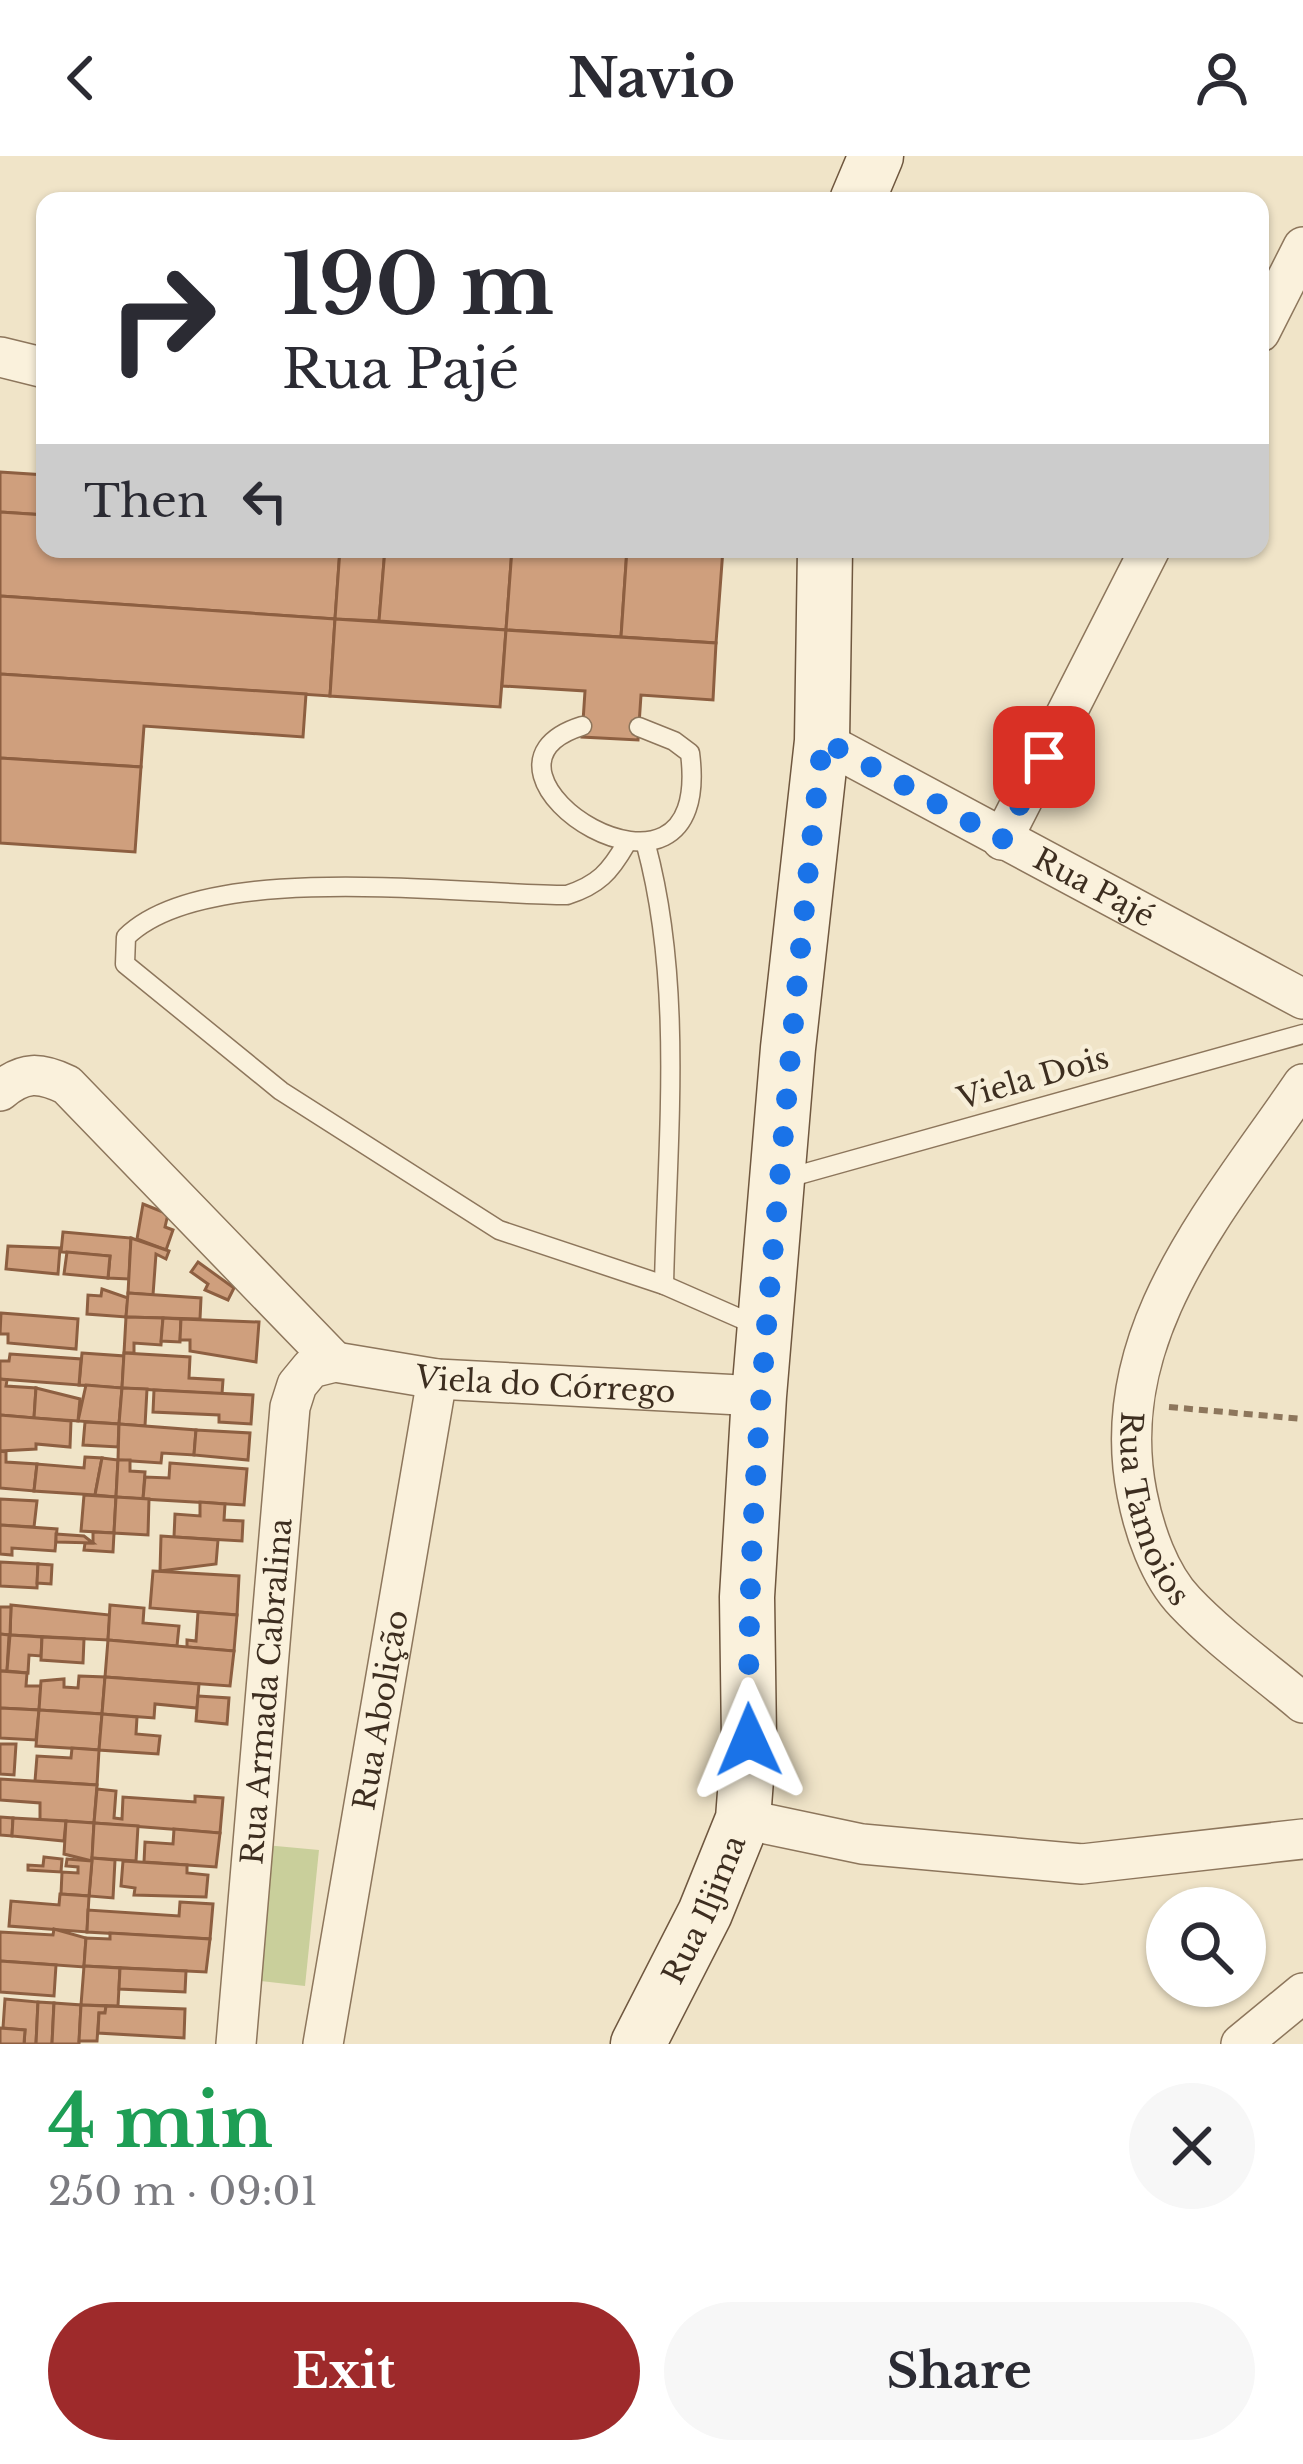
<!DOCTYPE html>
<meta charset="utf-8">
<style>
:root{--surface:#fff;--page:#f7f7f7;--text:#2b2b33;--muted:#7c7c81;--accent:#9e2a2b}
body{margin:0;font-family:"Libre Baskerville",serif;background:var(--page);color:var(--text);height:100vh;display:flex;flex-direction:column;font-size:45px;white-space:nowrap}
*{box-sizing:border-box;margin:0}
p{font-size:39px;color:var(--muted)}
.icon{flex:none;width:66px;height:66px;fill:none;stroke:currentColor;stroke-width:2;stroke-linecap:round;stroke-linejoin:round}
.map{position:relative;height:1888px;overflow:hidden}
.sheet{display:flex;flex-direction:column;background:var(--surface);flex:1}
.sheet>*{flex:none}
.banner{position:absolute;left:36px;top:36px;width:1233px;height:366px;border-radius:24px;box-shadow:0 3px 9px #0004;background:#fff;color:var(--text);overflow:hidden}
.controls{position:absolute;left:1146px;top:1731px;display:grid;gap:24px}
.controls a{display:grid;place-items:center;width:120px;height:120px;border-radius:50%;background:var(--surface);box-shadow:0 3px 9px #0004;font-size:60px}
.pin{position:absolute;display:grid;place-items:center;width:102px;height:102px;color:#fff;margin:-51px;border-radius:24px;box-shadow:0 6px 18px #0006}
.me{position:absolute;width:132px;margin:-66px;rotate:359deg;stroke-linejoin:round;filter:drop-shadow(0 0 9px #0008)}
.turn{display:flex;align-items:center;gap:42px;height:252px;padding:0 48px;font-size:54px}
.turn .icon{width:156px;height:156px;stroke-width:2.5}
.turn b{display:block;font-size:84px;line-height:102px}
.then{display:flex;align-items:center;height:114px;padding:0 48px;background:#0003;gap:24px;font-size:45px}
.round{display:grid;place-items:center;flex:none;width:126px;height:126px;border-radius:63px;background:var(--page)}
.summary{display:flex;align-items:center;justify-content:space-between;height:204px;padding:0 48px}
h1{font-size:72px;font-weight:700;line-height:90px;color:#1e9e55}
.primary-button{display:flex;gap:24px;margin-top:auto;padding:24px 48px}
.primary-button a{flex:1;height:138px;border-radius:72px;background:var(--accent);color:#fff;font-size:48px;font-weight:700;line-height:138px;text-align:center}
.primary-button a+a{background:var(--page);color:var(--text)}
header{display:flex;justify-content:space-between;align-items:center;height:156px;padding:0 48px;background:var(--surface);font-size:54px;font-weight:700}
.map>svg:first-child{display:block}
.green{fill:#c9cf9b}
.building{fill:#cf9f7d;stroke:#8d5f41;stroke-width:3}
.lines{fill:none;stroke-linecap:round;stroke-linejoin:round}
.lane-casing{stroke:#8d765c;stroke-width:21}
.street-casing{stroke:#8d765c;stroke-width:42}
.secondary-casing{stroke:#6f573f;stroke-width:57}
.path{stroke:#8d765c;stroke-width:6;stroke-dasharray:9 6;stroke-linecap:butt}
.lane{stroke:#faf1dc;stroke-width:18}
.street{stroke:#faf1dc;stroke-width:39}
.secondary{stroke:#faf1dc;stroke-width:54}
.route{stroke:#1a73e8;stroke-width:21;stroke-dasharray:0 37.8}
.labels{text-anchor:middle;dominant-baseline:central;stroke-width:9;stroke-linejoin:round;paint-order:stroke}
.street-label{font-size:30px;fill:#3d2e20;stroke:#f7eed8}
</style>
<header><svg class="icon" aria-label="back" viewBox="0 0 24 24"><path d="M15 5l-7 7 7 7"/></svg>Navio<svg class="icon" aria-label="person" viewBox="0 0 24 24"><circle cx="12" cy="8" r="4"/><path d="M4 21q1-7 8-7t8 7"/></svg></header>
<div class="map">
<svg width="1303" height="1888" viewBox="0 0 1303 1888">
<rect width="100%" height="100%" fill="#f0e4c8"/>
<path class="green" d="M265 1689 319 1694 305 1830 251 1824Z"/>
<g class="building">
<path d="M0 316 45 319V359L0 356Z"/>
<path d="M0 356 45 359V393H340L335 463 0 440Z"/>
<path d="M340 393H385L379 465 335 463Z"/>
<path d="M385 393H512L506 474 379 465Z"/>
<path d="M512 393H627L621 481 506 474Z"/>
<path d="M627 393H723L716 487 621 481Z"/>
<path d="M0 440 335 463 330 540 0 518Z"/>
<path d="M335 463 506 474 500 551 330 540Z"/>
<path d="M506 474 716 487 713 544 641 539 638 584 582 581 585 535 502 530Z"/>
<path d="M0 518 306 538 303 581 144 570 141 611 0 602Z"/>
<path d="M0 602 141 611 135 696 0 687Z"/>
<path d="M143 1048 168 1058 165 1071 173 1074 166 1094 137 1083Z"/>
<path d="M63 1076 131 1082 129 1123 108 1122 110 1100 61 1096Z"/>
<path d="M131 1082 169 1095 166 1103 156 1098 153 1139 128 1137Z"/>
<path d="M8 1090 60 1092 58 1118 6 1113Z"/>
<path d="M67 1096 110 1100 108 1122 64 1118Z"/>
<path d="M198 1106 234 1132 228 1144 205 1134 208 1128 191 1116Z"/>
<path d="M102 1133 128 1142 126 1161 87 1158 88 1139 101 1140Z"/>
<path d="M128 1137 201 1142 200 1163 126 1161Z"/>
<path d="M1 1157 78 1163 76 1193 8 1187V1178H0Z"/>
<path d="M126 1161 163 1162 161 1189 134 1187V1197H124Z"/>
<path d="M163 1162 181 1163 180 1186 161 1185Z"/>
<path d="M181 1163 259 1166 256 1206 190 1195V1184H180Z"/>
<path d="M82 1197 124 1200 122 1232 79 1229Z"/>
<path d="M124 1197 190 1201 189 1222 223 1224 222 1238 122 1232Z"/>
<path d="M10 1198 81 1203 79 1229 0 1223V1205H9Z"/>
<path d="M0 1223 7 1224 6 1230 36 1232 34 1262 0 1259Z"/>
<path d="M86 1229 122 1232 119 1268 78 1265Z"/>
<path d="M36 1232 80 1243 78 1265 34 1262Z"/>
<path d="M122 1232 147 1233 145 1270 119 1268Z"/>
<path d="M154 1234 253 1239 251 1268 219 1266V1259L153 1256Z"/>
<path d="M0 1259 71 1265 70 1291 36 1288V1293L0 1295Z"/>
<path d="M85 1266 119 1268 118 1291 83 1289Z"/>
<path d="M119 1268 196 1274 194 1299 162 1297 161 1307 118 1304Z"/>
<path d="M196 1274 250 1277 248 1304 194 1299Z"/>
<path d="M0 1295 6 1296V1306L37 1308 34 1335 0 1332Z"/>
<path d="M85 1301 102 1302 95 1339 34 1335 37 1308 84 1312Z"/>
<path d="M102 1302 118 1304 116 1341 95 1339Z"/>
<path d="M118 1304H130V1315L145 1316 143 1343 116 1341Z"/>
<path d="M170 1307 247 1313 244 1349 143 1343 145 1321 169 1322Z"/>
<path d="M84 1339 116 1341 114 1377 81 1375Z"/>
<path d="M116 1341 149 1343 148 1379 114 1377Z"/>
<path d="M0 1343 37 1345 34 1371 0 1369Z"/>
<path d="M200 1346 225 1348 224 1364 243 1365 242 1385 174 1381 175 1358 200 1360Z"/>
<path d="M0 1369 57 1373 55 1395 12 1392V1399L0 1398Z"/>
<path d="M93 1376 114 1377 113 1396 84 1394 85 1387H93Z"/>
<path d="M56 1378 84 1380 93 1387 56 1386Z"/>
<path d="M161 1380 218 1384 216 1408 160 1415Z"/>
<path d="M0 1406 38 1408 37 1432 0 1430Z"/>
<path d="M38 1408 52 1409 51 1428 37 1427Z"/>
<path d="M153 1415 239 1420 237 1459 150 1452Z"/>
<path d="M11 1449 110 1459 108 1484 10 1479Z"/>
<path d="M110 1449 144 1452 143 1467 179 1470 177 1490 108 1484Z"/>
<path d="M0 1451H11L10 1479 0 1478Z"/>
<path d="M198 1456 237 1459 234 1495 187 1491V1484L196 1485Z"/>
<path d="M0 1478 9 1479 7 1515H0Z"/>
<path d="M10 1479 42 1481 41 1500 29 1499 28 1517 7 1515Z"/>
<path d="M42 1481 84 1483 83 1507 41 1504Z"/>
<path d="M108 1484 234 1495 230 1530 105 1521Z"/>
<path d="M0 1515 27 1517 26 1530H41L39 1554 0 1552Z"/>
<path d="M79 1520 105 1521 102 1558 39 1554 41 1525 64 1523V1531L78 1532Z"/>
<path d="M105 1521 199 1528 197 1552 155 1548 154 1562 102 1558Z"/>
<path d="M198 1540 229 1542 227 1568 196 1565Z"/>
<path d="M0 1552 39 1554 36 1584 0 1582Z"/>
<path d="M39 1554 102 1558 99 1594 36 1590Z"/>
<path d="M102 1558 137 1561 136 1578 160 1580 158 1598 99 1594Z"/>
<path d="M0 1588H16L14 1619 0 1618Z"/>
<path d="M72 1592 99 1594 97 1629 35 1625 37 1600 71 1602Z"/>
<path d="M0 1623 97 1629 94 1667 40 1664V1647L0 1644Z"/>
<path d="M97 1633 116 1635 114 1662 122 1663 123 1641 195 1646V1640L223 1642 220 1677 94 1667Z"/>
<path d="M0 1661 13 1662 12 1680 0 1679Z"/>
<path d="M13 1662 66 1665 64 1685 12 1680Z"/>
<path d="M66 1665 94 1667 92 1705 64 1698Z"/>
<path d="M94 1667 138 1670 136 1705 92 1702Z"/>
<path d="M174 1673 220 1677 216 1711 144 1706 145 1686 173 1688Z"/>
<path d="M44 1701 62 1703 61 1716 28 1714V1709L43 1710Z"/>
<path d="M92 1702 115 1704 113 1742 89 1740Z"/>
<path d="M67 1703 92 1705 89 1740 61 1738 62 1716 78 1717V1711L66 1710Z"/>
<path d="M123 1705 187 1709V1717L208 1719 206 1741 134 1739 135 1732 121 1730Z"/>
<path d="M60 1738 89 1740 87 1776 9 1770 11 1745 59 1749Z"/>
<path d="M180 1746 213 1748 210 1783 87 1776 88 1754 179 1760Z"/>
<path d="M54 1773 86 1782 84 1811 0 1805V1776L53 1779Z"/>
<path d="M110 1777 210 1783 206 1816 84 1810 86 1782 110 1783Z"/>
<path d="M0 1805 56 1809 54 1840 0 1836Z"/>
<path d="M84 1810 120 1812 118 1850 81 1849Z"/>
<path d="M120 1812 186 1815 185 1836 119 1833Z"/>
<path d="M5 1843 38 1846 36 1888H24L25 1874 3 1872Z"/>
<path d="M38 1846 54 1847 52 1888H36Z"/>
<path d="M54 1847 81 1849 79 1888H52Z"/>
<path d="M81 1849 106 1850 105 1857H99L97 1885H79Z"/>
<path d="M106 1850 185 1853 184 1882 98 1877 99 1857H105Z"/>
<path d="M0 1872 25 1874 24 1888H0Z"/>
</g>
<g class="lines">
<defs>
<g id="lane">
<path d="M582 570C441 614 715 790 690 597L674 585 639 571"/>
<path d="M626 688C610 716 598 729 567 739 457 739 205 703 126 781L125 808 281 935 499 1074 664 1129 762 1172"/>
<path d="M646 689C684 830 667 985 664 1129"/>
<path d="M784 1023 1303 878"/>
</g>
<g id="street">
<path d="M1260 176 1303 91"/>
<path d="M0 201 45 212"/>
<path id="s1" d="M822 585 1303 843"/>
<path d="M1002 684 1150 393"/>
<path id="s2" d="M1303 928C1218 1053 1105 1178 1137 1338 1144 1374 1159 1419 1185 1446 1220 1483 1264 1514 1303 1547"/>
<path d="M0 935C24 915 40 916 67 929L335 1206"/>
<path d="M743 1663 862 1688 1082 1708 1303 1683"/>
<path id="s3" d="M236 1888 290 1251 297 1229 311 1212 335 1206 437 1223 759 1240"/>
<path id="s4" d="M323 1888 437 1223"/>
<path d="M1241 1888 1303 1837"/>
</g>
<g id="secondary">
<path d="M857 45 876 0"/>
<path id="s5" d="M638 1888 705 1757 743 1663 749 1584 747 1441 759 1240 788 892 822 585 825 393"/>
</g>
</defs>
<use href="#lane" class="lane-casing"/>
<use href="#street" class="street-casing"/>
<use href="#secondary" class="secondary-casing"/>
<path class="path" d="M1169 1251 1303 1263"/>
<use href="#lane" class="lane"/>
<use href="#street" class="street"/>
<use href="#secondary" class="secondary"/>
</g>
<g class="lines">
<path class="route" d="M749 1584C746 1398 762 1214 779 1029 792 881 805 733 823 584L1002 684 1044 601"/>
</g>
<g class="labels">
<g class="street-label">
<text stroke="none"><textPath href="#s1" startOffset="309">Rua Pajé</textPath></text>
<text transform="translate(1033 922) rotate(-16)">Viela Dois</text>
<text stroke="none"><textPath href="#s3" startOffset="921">Viela do Córrego</textPath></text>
<text stroke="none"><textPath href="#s2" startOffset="474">Rua Tamoios</textPath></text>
<text stroke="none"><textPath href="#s3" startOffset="354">Rua Armada Cabralina</textPath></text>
<text stroke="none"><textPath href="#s4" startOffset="339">Rua Abolição</textPath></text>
<text stroke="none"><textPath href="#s5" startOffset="150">Rua Iljima</textPath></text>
</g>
</g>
</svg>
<div class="controls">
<a><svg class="icon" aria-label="search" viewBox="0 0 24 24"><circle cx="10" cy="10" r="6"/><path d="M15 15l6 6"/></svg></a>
</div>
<div class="pin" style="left:1044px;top:601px;background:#d93025"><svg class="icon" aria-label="arrive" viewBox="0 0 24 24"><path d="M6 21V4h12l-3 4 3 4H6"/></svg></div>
<svg class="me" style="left:749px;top:1584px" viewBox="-20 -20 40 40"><path d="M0-17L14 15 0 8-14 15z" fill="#1a73e8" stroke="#fff" stroke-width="4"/></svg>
<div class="banner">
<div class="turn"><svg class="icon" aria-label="right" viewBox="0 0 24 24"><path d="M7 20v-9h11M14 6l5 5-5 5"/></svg><div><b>190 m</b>Rua Pajé</div></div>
<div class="then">Then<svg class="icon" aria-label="left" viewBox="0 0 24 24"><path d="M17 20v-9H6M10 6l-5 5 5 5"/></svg></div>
</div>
</div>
<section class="sheet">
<div class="summary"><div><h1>4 min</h1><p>250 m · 09:01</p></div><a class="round"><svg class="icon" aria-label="close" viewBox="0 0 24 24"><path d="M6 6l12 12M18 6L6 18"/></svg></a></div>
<div class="primary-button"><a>Exit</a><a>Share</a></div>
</section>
